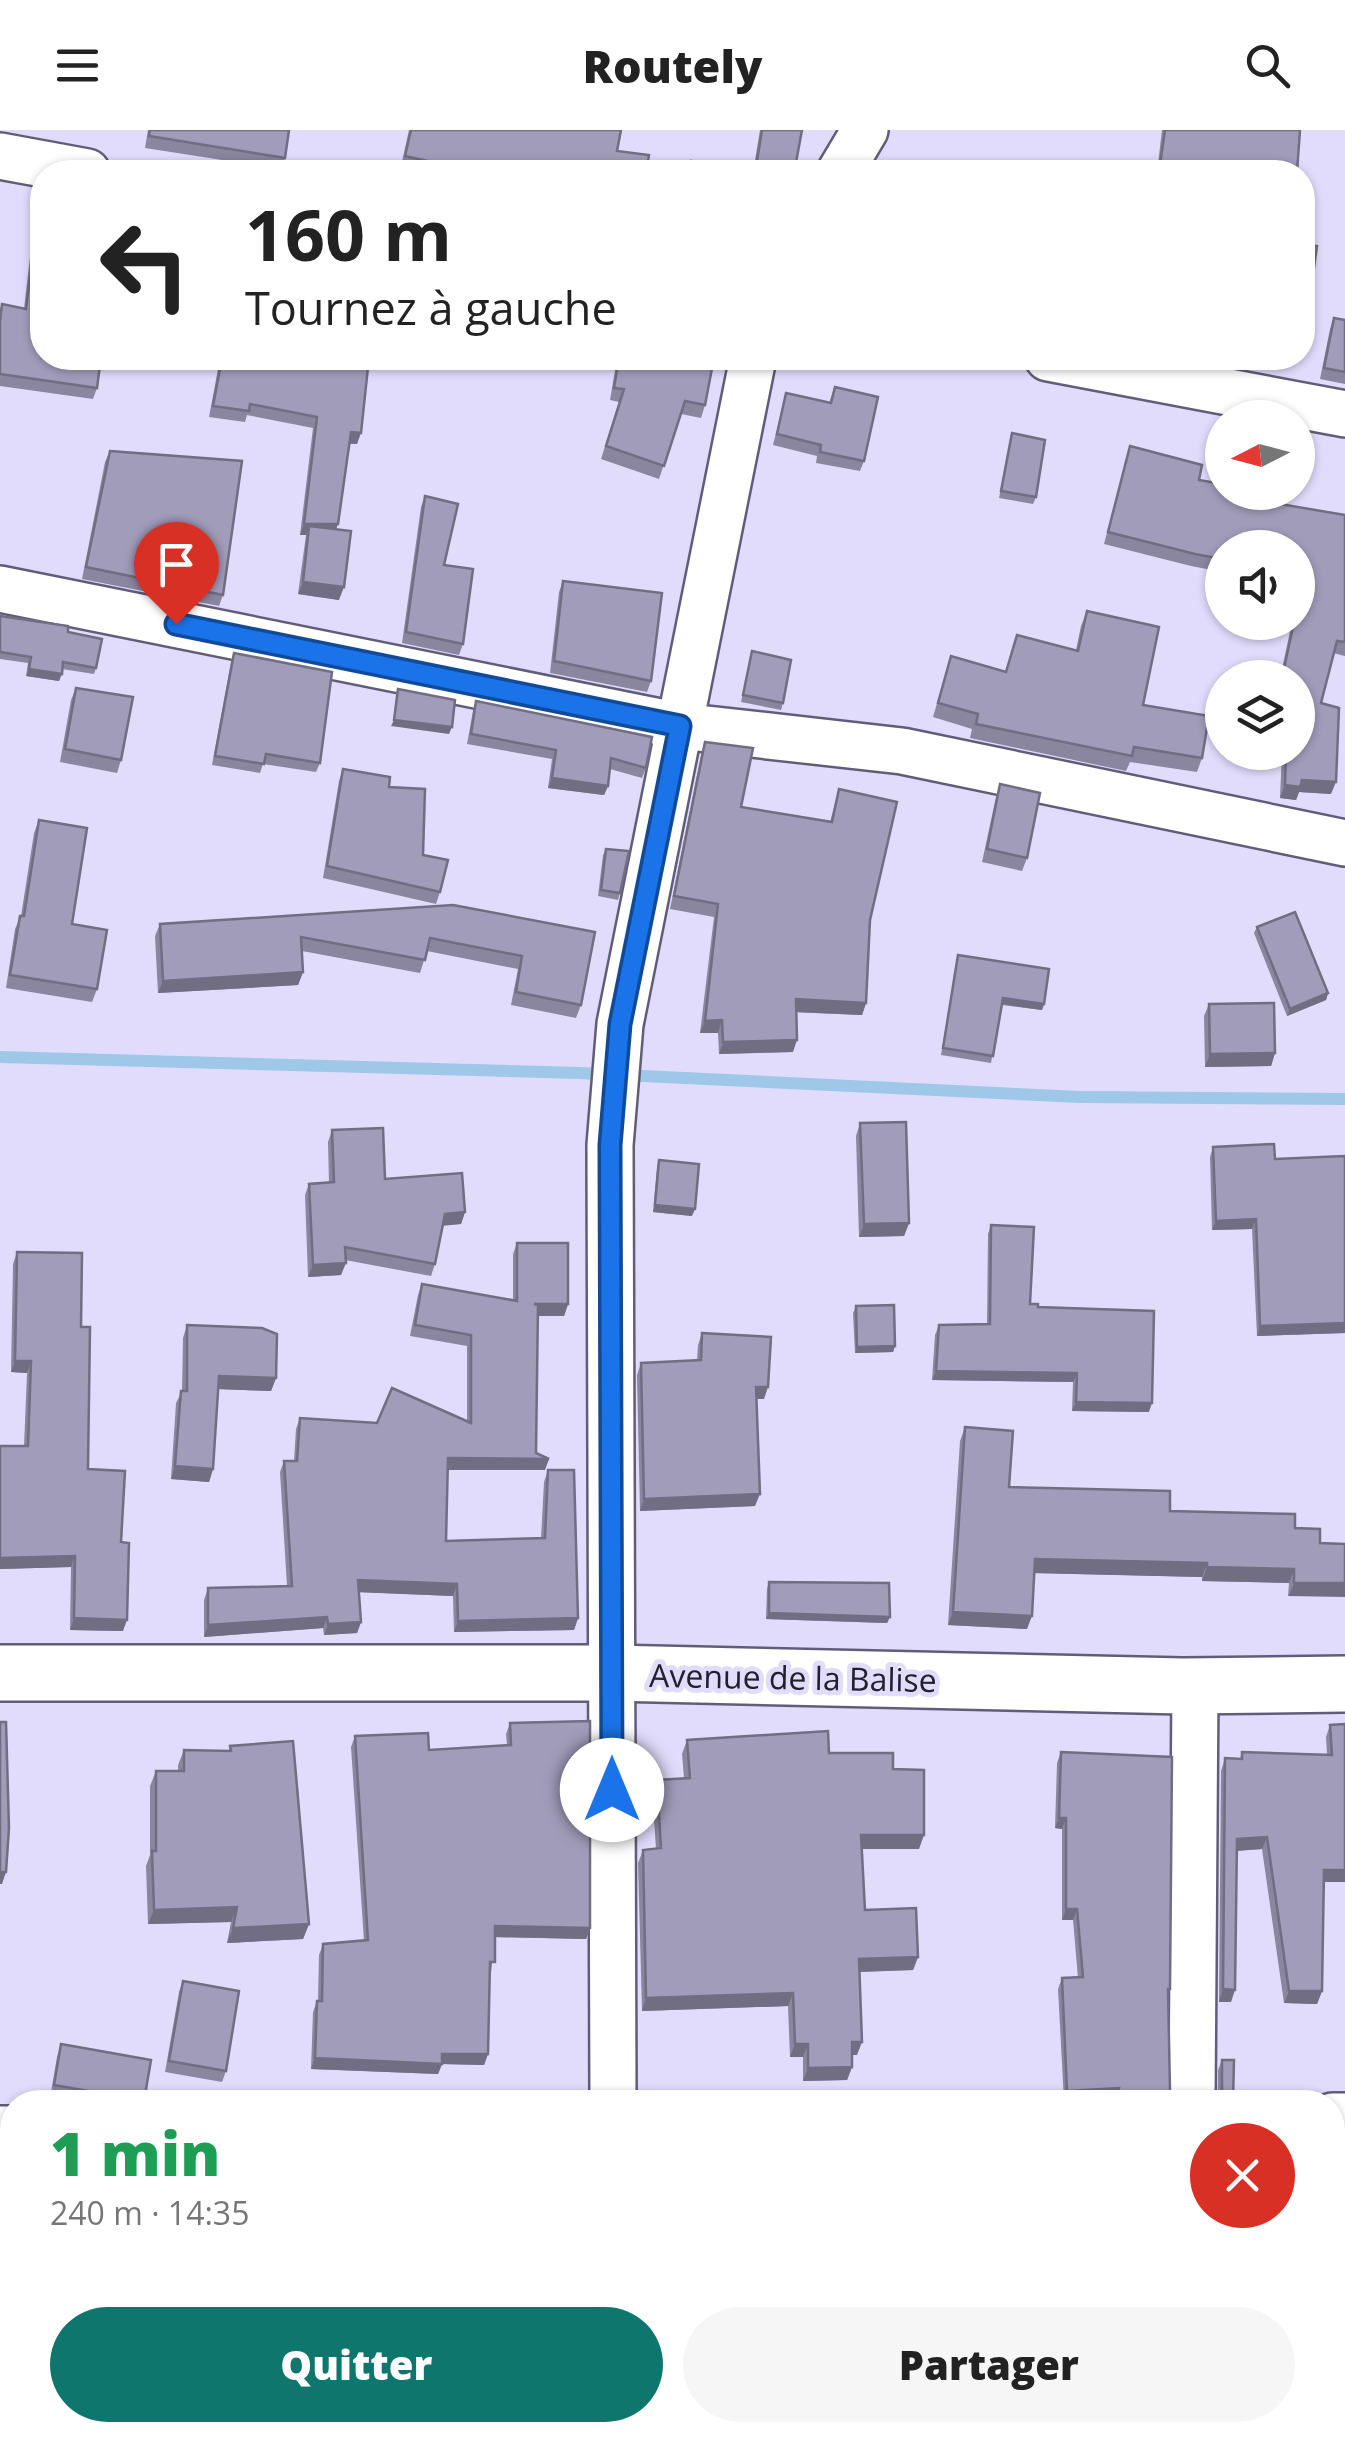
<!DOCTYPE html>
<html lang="fr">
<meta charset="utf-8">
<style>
:root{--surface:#fff;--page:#f6f6f6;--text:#222;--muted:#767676;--accent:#0f766e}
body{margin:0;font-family:"Open Sans",sans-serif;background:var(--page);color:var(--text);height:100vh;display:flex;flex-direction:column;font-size:38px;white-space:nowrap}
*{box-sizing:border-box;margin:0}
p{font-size:32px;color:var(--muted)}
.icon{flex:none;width:55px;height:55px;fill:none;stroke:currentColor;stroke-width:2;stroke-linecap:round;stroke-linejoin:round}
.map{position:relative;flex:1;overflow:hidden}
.details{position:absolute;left:0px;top:1960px;width:1345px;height:352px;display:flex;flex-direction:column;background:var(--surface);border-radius:40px 40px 0 0;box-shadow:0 2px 8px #0004}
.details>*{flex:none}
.hud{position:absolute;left:30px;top:30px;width:1285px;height:210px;border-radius:40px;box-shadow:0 2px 8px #0004;background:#fff;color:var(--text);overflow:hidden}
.needle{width:65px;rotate:264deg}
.buttons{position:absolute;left:1205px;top:270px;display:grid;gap:20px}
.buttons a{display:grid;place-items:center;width:110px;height:110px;border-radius:50%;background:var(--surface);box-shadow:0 2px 8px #0004;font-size:50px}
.pin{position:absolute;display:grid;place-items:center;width:85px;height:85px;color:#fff;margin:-102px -42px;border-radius:50% 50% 50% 0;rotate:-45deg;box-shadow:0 0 10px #0007}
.pin .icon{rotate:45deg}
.me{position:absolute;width:110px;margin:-55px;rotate:0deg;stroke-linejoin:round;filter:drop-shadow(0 0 8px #0008)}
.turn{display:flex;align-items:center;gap:35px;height:210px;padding:0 50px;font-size:45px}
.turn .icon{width:130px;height:130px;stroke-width:2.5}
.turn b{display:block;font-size:70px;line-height:85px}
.round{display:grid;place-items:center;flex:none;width:105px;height:105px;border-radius:52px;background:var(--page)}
.head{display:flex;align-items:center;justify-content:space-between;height:170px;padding:0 50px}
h1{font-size:60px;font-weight:800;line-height:75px;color:#1e9e55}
.primary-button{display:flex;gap:20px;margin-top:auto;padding:20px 50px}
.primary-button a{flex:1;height:115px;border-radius:60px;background:var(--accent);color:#fff;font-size:40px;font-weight:800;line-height:115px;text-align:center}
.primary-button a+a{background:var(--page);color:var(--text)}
header{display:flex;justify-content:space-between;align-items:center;height:130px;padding:0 50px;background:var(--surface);font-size:45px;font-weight:800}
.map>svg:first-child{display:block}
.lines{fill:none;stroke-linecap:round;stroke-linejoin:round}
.stream{stroke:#9fc8e8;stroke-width:12}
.street-casing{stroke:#615d78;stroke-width:50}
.secondary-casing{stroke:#615d78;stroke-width:60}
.street{stroke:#fff;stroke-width:45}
.secondary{stroke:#fff;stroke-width:55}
.wall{fill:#8a86a0}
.shaded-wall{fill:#716d82}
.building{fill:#a19cba;stroke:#716d82;stroke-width:2.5}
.route-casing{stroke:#114b97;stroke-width:25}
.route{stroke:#1a73e8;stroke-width:18}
.labels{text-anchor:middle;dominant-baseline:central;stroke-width:10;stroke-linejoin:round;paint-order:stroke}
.street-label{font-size:32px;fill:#22202c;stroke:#e1dcfc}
</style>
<header><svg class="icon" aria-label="menu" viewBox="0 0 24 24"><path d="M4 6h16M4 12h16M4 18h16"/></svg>Routely<svg class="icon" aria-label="search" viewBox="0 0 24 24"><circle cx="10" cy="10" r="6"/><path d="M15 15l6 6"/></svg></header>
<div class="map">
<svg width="1345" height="2312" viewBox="0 0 1345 2312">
<rect width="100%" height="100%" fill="#e1dcfc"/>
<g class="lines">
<path class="stream" d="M0 927 579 943 1080 967 1345 969"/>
<defs>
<g id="street">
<path d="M0 26 87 42"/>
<path d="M840 42 865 0"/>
<path d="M1048 228 1345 284"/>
<path d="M0 459 680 596 902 621 1345 713"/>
<path d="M613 1972 610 1015 620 894 753 228"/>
<path d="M1192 1972 1195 1557"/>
<path d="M1332 1986H1345"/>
<path d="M0 1999H12"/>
<path d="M0 2301 1345 2307"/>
</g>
<path id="secondary" d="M0 1543H611L1183 1556 1345 1554"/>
</defs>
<use href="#street" class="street-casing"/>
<use href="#secondary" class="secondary-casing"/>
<use href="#street" class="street"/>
<use href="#secondary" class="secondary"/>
</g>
<g class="wall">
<path d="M148 0H289L285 28 281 39 145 18Z"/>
<path d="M409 0H621L617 21 648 31 688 40 736 42H429L401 36Z"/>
<path d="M760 0H802L793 42H753Z"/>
<path d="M1162 0H1300L1297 42H1157Z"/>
<path d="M37 89 97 258 93 269 0 256V180L2 174 24 179 33 100Z"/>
<path d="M1302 114 1311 159 1306 172 1302 171Z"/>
<path d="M1334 188 1345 190V254L1320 249 1330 199Z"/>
<path d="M220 228H369L357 314H350L336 400 339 470 298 464 306 405H300L313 298 247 285 245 292 209 287Z"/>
<path d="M617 228H714L705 275 701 288 681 284 659 349 601 329 619 272 610 270Z"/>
<path d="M835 257 864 331 860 341 816 333 817 326 773 315 786 263 829 273Z"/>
<path d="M1012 303 1036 367 1033 374 999 368Z"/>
<path d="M1130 316 1199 350 1280 374 1345 385V526L1333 523 1321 573 1331 664 1299 662 1296 670 1280 668 1282 622H1298V548H1280L1292 492H1298V466L1300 457H1298V418H1222V442L1191 436 1104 414Z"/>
<path d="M110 321 223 465 219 476 82 449 105 332Z"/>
<path d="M425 366 444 435 463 514 459 525 402 513 421 377Z"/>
<path d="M563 451 651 551 647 562 550 543 559 462Z"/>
<path d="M1087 481 1143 575 1202 628 1197 642 1130 632 1126 641 970 608 972 599 933 587 951 526 1005 542 1017 505 1076 520 1081 496Z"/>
<path d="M0 486 68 502 96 538 94 544 62 539 59 551 26 546 28 533 0 529Z"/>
<path d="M752 521 783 573 781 580 741 572Z"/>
<path d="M234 523 320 633 316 642 263 634 260 643 212 635 231 532Z"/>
<path d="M76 558 121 630 117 643 60 632 71 570Z"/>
<path d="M476 571 646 638 642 648 610 639 608 656 604 665 548 658 552 629 467 614 473 581Z"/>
<path d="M705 612 741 677 830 692 839 659 870 790 866 873 862 885 796 882 793 922 719 924 718 903H700L714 787 670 779 701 625Z"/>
<path d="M343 639 389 657 440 762 436 774 323 748 339 651Z"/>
<path d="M1000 654 1027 728 1022 741 982 732 996 667Z"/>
<path d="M39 690 72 794 97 859 92 872 6 858 15 799 21 786 34 703Z"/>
<path d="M606 719 620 763 618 770 598 766 603 725Z"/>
<path d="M160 794 595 802 581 875 576 888 511 875 518 839 427 821 420 843 302 821 303 842 298 855 158 863 155 806Z"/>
<path d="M1257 797 1328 863 1326 870 1287 886 1254 803Z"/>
<path d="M958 825 1044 874 1042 880 1002 875 991 933 941 925Z"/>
<path d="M1209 874 1275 923 1271 936 1205 937 1204 886Z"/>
<path d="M860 993 909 1093 904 1106 859 1107 856 1006Z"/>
<path d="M332 1000 385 1049 465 1082 461 1094 443 1095 435 1134 431 1146 345 1130 341 1145 308 1147 305 1065 309 1054 329 1053 328 1012Z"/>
<path d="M1213 1017 1275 1029 1345 1026V1203L1257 1206 1252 1099 1212 1100 1210 1027Z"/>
<path d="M659 1030 692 1086 653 1082 657 1037Z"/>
<path d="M991 1095 1030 1174 1038 1177 1149 1282 1072 1281 1073 1252 932 1250 935 1205 939 1195 987 1194 988 1104Z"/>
<path d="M517 1113 568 1174 564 1186H538L536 1323 545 1340H448L446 1411 541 1408 544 1352 548 1340 578 1488 574 1500 454 1502 453 1466 359 1462 361 1492 357 1503 324 1505 323 1498 204 1507V1470L208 1458 287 1456 280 1342 284 1331H294L296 1299 300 1288 377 1293 467 1291V1216L410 1206 418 1165 422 1154 513 1171V1124Z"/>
<path d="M17 1122 81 1197 88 1339 121 1412 123 1501 70 1500 71 1437 0 1439V1316H24L27 1243 11 1242 13 1134Z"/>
<path d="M856 1176 895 1216 893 1222 855 1223 853 1183Z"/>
<path d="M187 1195 276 1248 271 1261 219 1259 213 1339 209 1352 171 1349 176 1273 182 1261 183 1208Z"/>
<path d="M702 1203 764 1269H757L755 1376 640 1381 637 1245 641 1233 697 1230 698 1215Z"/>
<path d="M965 1297 1009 1357 1295 1398 1320 1399 1288 1466 1289 1453 1202 1451V1447L1035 1443 1027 1499 948 1495 960 1311Z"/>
<path d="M769 1452 890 1487 887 1493 766 1489 767 1459Z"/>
<path d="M510 1593 590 1798 586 1809 495 1807 491 1843H489L488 1924 484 1935 442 1934 438 1944 311 1939 313 1882 317 1871H318L319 1825 323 1814 364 1811 351 1617 355 1606 429 1620 507 1615 506 1604Z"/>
<path d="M1345 1594 1324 1752 1322 1861 1317 1874 1284 1873 1262 1719 1237 1721 1231 1872H1219L1221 1641 1225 1628 1240 1629 1242 1622 1327 1625 1326 1607 1330 1595Z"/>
<path d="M687 1610 829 1623 893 1639 919 1719H861L865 1780 918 1827 913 1840 860 1842 857 1925H852V1937L847 1950 803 1951V1927H790L788 1876 642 1881 638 1733 643 1720 656 1718 652 1663 657 1650 684 1648 682 1624Z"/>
<path d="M230 1616 309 1794 303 1809 227 1813 231 1792 148 1794 146 1736 150 1725V1656L156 1641H178V1635L184 1620 229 1621Z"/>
<path d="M1061 1622 1170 1859 1168 1867 1170 1961 1173 1972H1115V1969L1064 1971 1058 1859 1062 1848H1078L1073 1790H1062V1699L1055 1698 1057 1633Z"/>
<path d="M183 1851 226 1941 222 1952 165 1942 179 1862Z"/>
<path d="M61 1914 144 1971 143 1972H77L50 1968 57 1927Z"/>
<path d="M1222 1930 1233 1972H1218V1940Z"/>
<path d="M1345 2026V2205H1343L1342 2103Z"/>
</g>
<g class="shaded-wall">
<path d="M351 302 361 303 357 314 347 313Z"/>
<path d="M304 394H338L334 405 309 396 306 405H300Z"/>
<path d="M303 452 344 457 339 470 298 464Z"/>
<path d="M29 539 62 544 59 551 26 546Z"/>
<path d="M394 590 452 597 449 604 391 596Z"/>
<path d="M552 648 608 656 604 665 548 658Z"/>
<path d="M1302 650 1336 652 1331 664 1299 662 1296 670 1280 668 1285 655Z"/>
<path d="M303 842 298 855 158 863 163 851Z"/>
<path d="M1328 863 1326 870 1287 886 1290 879Z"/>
<path d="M1003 868 1044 874 1042 880 1000 874Z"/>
<path d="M796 869 866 873 862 885 792 882Z"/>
<path d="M722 890 718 903H700L705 891Z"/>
<path d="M797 910 793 922 719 924 723 912Z"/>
<path d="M1275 923 1271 936 1205 937 1210 924Z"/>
<path d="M655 1075 695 1079 692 1086 653 1082Z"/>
<path d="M465 1082 461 1094 441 1096 445 1084Z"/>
<path d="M1256 1089 1252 1099 1212 1100 1216 1091Z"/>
<path d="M909 1093 904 1106 859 1107 864 1094Z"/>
<path d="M346 1133 341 1145 308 1147 313 1135Z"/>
<path d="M534 1174H568L564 1186H530Z"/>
<path d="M1345 1193V1203L1257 1206 1260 1196Z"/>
<path d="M895 1216 893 1222 855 1223 857 1217Z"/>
<path d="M15 1231H31L27 1243 11 1242Z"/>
<path d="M936 1241 1077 1243 1073 1252 932 1250Z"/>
<path d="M219 1246 276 1248 271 1261 215 1259Z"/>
<path d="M756 1257H768L764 1269H752Z"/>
<path d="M1076 1272 1152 1273 1149 1282 1072 1281Z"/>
<path d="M448 1328 549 1329 545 1340H444Z"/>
<path d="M175 1336 213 1339 209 1352 171 1349Z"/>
<path d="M760 1364 755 1376 640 1381 644 1369Z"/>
<path d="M75 1426 71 1437 0 1439V1428Z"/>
<path d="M1035 1429 1207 1433 1202 1447 1030 1443Z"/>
<path d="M1207 1437 1294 1439 1289 1453 1202 1451Z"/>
<path d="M358 1450 457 1454 453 1466 354 1462Z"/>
<path d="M1294 1453H1345V1467L1288 1466Z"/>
<path d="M953 1482 1032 1486 1027 1499 948 1495Z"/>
<path d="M769 1483 890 1487 887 1493 766 1489Z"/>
<path d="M327 1487 323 1498 204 1507 208 1495Z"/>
<path d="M74 1488 127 1490 123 1501 70 1500Z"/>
<path d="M578 1488 574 1500 454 1502 458 1491Z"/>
<path d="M361 1492 357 1503 324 1505 328 1494Z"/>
<path d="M1059 1688H1066L1062 1699 1055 1698Z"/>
<path d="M861 1705H924L919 1719H856Z"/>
<path d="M1267 1707 1262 1719 1233 1721 1237 1709Z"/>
<path d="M1324 1740H1345V1752H1319Z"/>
<path d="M0 1742H6L2 1754H0Z"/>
<path d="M237 1777 231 1792 148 1794 154 1780Z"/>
<path d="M1066 1779H1077L1073 1790H1062Z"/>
<path d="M309 1794 303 1809 227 1813 233 1798Z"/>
<path d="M495 1796 590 1798 586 1809 491 1807Z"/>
<path d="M918 1827 913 1840 854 1842 859 1829Z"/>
<path d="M1223 1859 1235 1860 1231 1872H1219Z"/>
<path d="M1289 1861H1322L1317 1874 1284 1873Z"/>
<path d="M793 1863 788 1876 642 1881 646 1868Z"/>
<path d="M852 1912H862L857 1925H847Z"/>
<path d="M795 1914H808L803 1927H790Z"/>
<path d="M442 1924H488L484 1935 442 1934 438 1944 311 1939 315 1928Z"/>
<path d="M852 1937 847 1950 803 1951 808 1938Z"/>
<path d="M1119 1958 1115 1969 1064 1971 1067 1961Z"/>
<path d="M12 2066 9 2073H0V2067Z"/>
<path d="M1332 2091 1345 2092 1342 2103H1332Z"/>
</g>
<g class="building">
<path d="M150 0H289L285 28 149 6Z"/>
<path d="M411 0H621L617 21 649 25 648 31 689 40 691 31 737 38 736 42H476L405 26Z"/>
<path d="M762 0H802L795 38 757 31Z"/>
<path d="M1165 0H1300L1297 42H1159Z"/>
<path d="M37 89 42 90V228H101L97 258 0 244V191L2 174 26 179Z"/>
<path d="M1302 114 1317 116 1311 159 1302 158Z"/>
<path d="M1334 188 1345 190V242L1324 238Z"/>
<path d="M222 228H369L361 303 351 302 338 394H304L317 287 250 274 249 281 213 276Z"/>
<path d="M619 228H714L705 275 685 271 664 336 606 316 624 259 614 258Z"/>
<path d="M835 257 878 267 864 331 820 322 821 315 777 304 786 263 831 273Z"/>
<path d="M1012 303 1045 310 1036 367 1001 361Z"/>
<path d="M1130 316 1202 335 1199 350 1222 354V362H1268L1282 365 1280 374 1345 385V512L1337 511 1321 573 1339 578 1336 652 1302 650 1300 657 1285 655 1286 622H1298V548H1282L1294 492H1298V475L1304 445 1298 443V418H1222V429L1195 424 1108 402Z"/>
<path d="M110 321 242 331 223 465 86 437Z"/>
<path d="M425 366 458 374 444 435 473 439 463 514 406 502Z"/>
<path d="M309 396 351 401 344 457 303 452Z"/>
<path d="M563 451 662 463 651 551 554 531Z"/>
<path d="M1087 481 1159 497 1143 575 1209 586 1202 628 1134 617 1132 626 976 594 978 584 938 573 951 526 1006 542 1017 505 1078 521Z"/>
<path d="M0 486 68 496V502L102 509 96 538 63 532 62 544 29 539 31 527 0 522Z"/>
<path d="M752 521 791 530 783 573 743 565Z"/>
<path d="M234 523 332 542 320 633 266 624 264 634 215 626Z"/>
<path d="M76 558 133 567 121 630 65 619Z"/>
<path d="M398 559 455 570 452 597 394 590Z"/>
<path d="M476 571 652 607 646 638 611 628 608 656 552 648 556 620 471 604Z"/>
<path d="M705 612 753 618 741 677 832 692 839 659 897 672 870 790 866 873 796 869 797 910 723 912 722 890 705 891 718 774 674 766Z"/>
<path d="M343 639 390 647 389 657 425 659 423 725 448 730 440 762 327 736Z"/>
<path d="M1000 654 1040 663 1027 728 987 719Z"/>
<path d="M39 690 87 698 72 794 107 800 97 859 10 845 20 786H24Z"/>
<path d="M606 719 629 721 620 763 601 760Z"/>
<path d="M453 775 595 802 581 875 516 862 522 826 430 808 425 830 301 807 303 842 163 851 160 794Z"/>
<path d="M1295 782 1328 863 1290 879 1257 797Z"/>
<path d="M958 825 1049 839 1044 874 1003 868 993 926 943 918Z"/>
<path d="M1274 873 1275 923 1210 924 1209 874Z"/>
<path d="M906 992 909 1093 864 1094 860 993Z"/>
<path d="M383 998 385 1049 462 1043 465 1082 445 1084 435 1134 345 1117 346 1133 313 1135 309 1054 334 1052 332 1000Z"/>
<path d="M1274 1014 1275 1029 1345 1026V1193L1260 1196 1256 1089 1216 1091 1213 1017Z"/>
<path d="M659 1030 699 1034 695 1079 655 1075Z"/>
<path d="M991 1095 1034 1097 1030 1174H1038V1177L1154 1181 1152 1273 1076 1272 1077 1243 936 1241 939 1195 990 1194Z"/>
<path d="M517 1113H568V1174H534L538 1175 536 1323 549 1329 448 1328 446 1411 545 1408 548 1340H574L578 1488 458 1491 457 1454 358 1450 361 1492 328 1494 327 1487 208 1495V1458L292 1456 284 1331H297L300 1288 377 1293 392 1258 471 1293V1205L415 1195 422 1154 517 1171Z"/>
<path d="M17 1122 82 1123 81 1197H90L88 1339 125 1341 121 1412 129 1413 127 1490 74 1488 75 1426 0 1428V1316H28L31 1231H15Z"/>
<path d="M894 1175 895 1216 857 1217 856 1176Z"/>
<path d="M187 1195 262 1198 277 1204 276 1248 219 1246 213 1339 175 1336 181 1261H187Z"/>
<path d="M702 1203 771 1207 768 1257H756L760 1364 644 1369 641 1233 701 1230Z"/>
<path d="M965 1297 1013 1301 1009 1357 1170 1361V1381L1295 1384V1398L1320 1399V1413L1345 1414V1453H1294V1439L1207 1437V1433L1035 1429 1032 1486 953 1482Z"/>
<path d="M769 1452 889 1453 890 1487 769 1483Z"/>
<path d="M590 1591V1798L495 1796V1832H490L488 1924H442V1934L315 1928 317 1871H322L323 1814 368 1810 355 1606 428 1603 429 1620 511 1615 510 1593Z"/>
<path d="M0 1592H6L9 1698 6 1742H0Z"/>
<path d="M1345 1594V1740H1324L1322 1861H1289L1267 1707 1237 1709 1235 1860 1223 1859 1225 1628 1242 1629V1622L1332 1625 1330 1595Z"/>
<path d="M828 1601 829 1623H893V1639L924 1640V1705H861L865 1780 916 1778 918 1827 859 1829 862 1912H852V1937L808 1938V1914H795L793 1863 646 1868 643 1720 661 1718 657 1650 690 1648 687 1610Z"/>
<path d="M293 1611 309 1794 233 1798 237 1777 154 1780 152 1721H156V1641H184V1620L231 1621 230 1616Z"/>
<path d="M1061 1622 1172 1627 1170 1859H1168L1170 1961 1173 1972H1117L1119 1958 1067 1961 1062 1848 1083 1847 1077 1779H1066V1688H1059Z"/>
<path d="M183 1851 239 1861 226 1941 169 1931Z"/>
<path d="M61 1914 151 1930 144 1971 54 1955Z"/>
<path d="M1222 1930H1234L1233 1972H1219L1222 1962Z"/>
<path d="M1345 2026V2092L1332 2091V2027Z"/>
<path d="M9 2029 12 2066 0 2067V2030Z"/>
</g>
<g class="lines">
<defs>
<path id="route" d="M176 494 680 596 620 894 610 1015 612 1660"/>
</defs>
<use href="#route" class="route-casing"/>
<use href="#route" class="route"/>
</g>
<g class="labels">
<g class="street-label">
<text transform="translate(793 1547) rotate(1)">Avenue de la Balise</text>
</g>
</g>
</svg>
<div class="buttons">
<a><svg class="needle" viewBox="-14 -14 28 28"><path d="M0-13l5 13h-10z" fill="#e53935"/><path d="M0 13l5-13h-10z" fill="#767676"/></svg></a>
<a><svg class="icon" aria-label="sound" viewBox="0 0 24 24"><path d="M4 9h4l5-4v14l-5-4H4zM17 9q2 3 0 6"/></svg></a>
<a><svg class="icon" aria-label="layers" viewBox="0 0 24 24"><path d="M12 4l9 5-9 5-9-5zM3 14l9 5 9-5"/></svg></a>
</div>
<div class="pin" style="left:176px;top:494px;background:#d93025"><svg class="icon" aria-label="arrive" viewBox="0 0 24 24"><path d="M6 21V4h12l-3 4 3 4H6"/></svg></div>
<svg class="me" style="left:612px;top:1660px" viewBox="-20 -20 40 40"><circle r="19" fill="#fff"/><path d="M0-13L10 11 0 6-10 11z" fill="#1a73e8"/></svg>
<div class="hud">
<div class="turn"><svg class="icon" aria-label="left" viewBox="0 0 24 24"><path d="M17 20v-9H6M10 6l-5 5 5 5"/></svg><div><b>160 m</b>Tournez à gauche</div></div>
</div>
<section class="details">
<div class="head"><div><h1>1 min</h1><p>240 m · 14:35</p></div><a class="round" style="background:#d93025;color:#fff"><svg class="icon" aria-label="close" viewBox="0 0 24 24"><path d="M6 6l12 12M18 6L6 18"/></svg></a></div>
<div class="primary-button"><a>Quitter</a><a>Partager</a></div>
</section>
</div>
